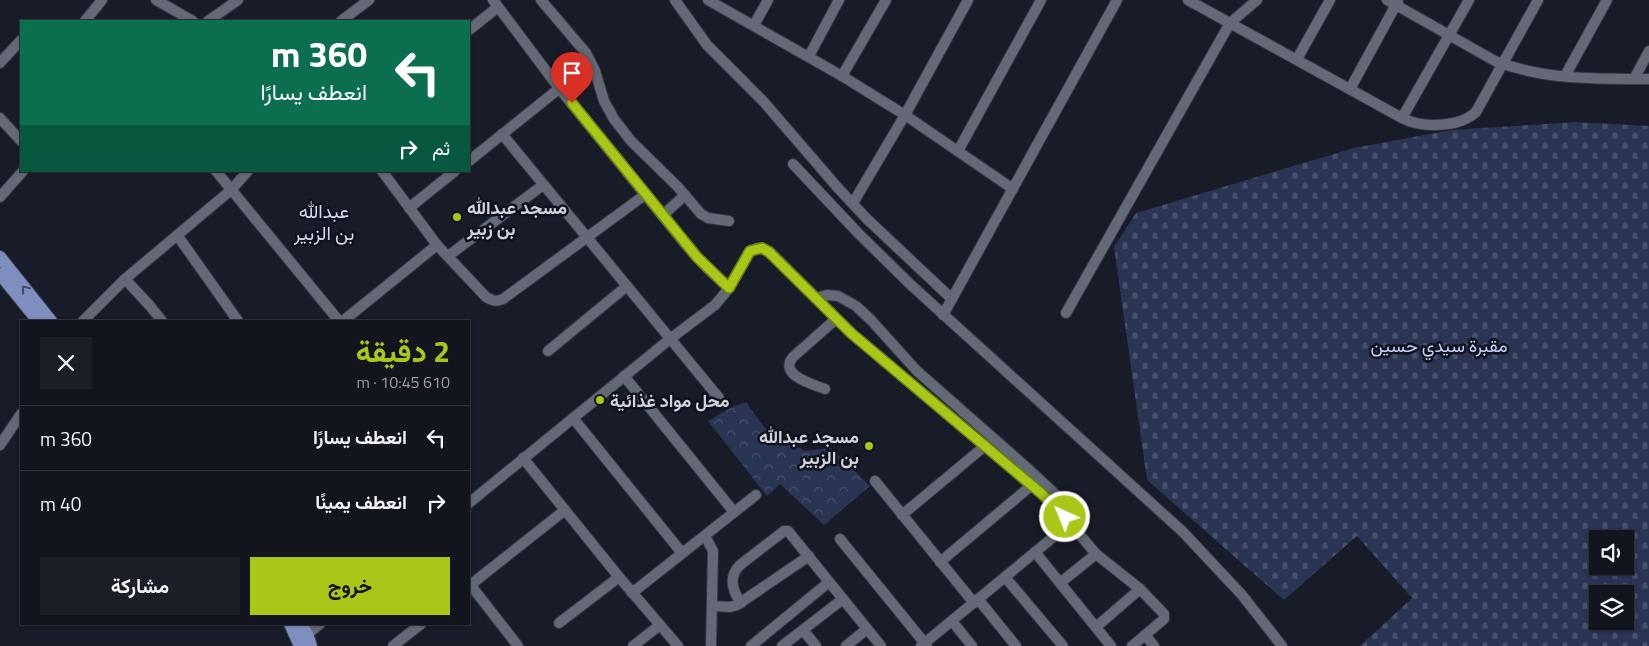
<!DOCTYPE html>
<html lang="ar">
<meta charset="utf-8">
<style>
:root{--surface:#12151e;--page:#1b1e27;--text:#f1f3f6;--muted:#9c9fa4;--line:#31343c;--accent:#aac719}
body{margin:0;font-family:"Titillium Web",Vazirmatn,sans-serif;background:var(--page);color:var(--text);direction:rtl;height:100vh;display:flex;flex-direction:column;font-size:19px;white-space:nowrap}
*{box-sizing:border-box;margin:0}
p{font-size:16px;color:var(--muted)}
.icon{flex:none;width:28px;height:28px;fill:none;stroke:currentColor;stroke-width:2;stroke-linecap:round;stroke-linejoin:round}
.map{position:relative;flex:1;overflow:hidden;direction:ltr}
.sheet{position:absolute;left:20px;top:320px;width:450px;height:305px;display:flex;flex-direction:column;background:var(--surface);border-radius:0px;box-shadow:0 1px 4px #0004,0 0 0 1px var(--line);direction:rtl}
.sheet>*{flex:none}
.hud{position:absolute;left:20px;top:20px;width:450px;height:152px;border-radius:0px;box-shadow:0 1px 4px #0004,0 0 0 1px var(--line);direction:rtl;background:#0b6e4f;color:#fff;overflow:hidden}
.tools{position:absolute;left:1589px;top:530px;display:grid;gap:10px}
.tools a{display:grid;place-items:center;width:45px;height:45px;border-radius:0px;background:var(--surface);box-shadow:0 1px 4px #0004,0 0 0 1px var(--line);font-size:25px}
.pin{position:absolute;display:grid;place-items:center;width:42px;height:42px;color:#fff;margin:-51px -21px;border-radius:50% 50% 50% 0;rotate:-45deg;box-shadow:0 0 5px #0007}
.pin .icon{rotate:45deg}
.me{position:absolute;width:55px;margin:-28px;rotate:316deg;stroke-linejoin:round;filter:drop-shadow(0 0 4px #0008)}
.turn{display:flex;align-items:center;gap:18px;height:105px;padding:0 20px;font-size:22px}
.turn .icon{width:65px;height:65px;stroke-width:2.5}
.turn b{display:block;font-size:35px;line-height:42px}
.then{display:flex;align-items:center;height:48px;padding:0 20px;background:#0003;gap:10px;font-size:19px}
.round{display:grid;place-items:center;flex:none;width:52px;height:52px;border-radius:0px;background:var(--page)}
.headline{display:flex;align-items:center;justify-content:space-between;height:85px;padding:0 20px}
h1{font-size:30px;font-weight:700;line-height:38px;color:var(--accent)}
.button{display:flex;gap:10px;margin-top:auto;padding:10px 20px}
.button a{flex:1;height:58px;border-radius:0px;background:var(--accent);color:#111;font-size:20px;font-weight:700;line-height:58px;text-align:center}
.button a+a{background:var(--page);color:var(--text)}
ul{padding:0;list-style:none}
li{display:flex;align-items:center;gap:15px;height:65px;padding:0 20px;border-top:1px solid var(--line)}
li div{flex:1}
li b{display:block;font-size:19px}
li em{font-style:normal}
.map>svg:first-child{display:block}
.cemetery{fill:url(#cemetery-stones);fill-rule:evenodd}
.park{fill:url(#park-crowns)}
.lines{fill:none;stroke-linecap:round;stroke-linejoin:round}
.minor-casing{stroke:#353841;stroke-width:12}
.major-casing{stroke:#353841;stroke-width:14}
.minor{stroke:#646977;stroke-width:10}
.major{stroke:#7e8ebf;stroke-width:12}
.oneway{stroke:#424a67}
.route-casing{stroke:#6e8110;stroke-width:12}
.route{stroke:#aac719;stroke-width:9}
.poi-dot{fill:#aac719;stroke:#10131f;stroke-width:2}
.labels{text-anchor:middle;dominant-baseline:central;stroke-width:5;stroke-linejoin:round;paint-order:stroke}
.poi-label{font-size:18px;font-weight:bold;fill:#d0d3db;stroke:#10131f;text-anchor:start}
.park-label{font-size:18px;fill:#c5d3fc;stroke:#10131f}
.neighbourhood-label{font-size:19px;fill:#d3d9ea;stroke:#10131f}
</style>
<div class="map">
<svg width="1649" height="646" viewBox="0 0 1649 646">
<defs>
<pattern id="cemetery-stones" width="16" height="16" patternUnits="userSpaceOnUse" patternTransform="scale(1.25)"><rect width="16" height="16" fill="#2a3453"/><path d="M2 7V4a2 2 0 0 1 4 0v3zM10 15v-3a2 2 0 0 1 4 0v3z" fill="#48506b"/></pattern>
<pattern id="park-crowns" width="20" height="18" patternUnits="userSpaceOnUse" patternTransform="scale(1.25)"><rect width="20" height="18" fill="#2a3453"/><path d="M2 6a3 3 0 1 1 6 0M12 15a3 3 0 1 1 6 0" fill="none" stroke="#48506b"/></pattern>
</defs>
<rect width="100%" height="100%" fill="#181c28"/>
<path class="cemetery" d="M1577 122 1649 126V646H1360L1412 598 1357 536 1284 600 1147 480 1114 247 1136 213 1354 148 1451 130ZM1598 539H1625V566H1598ZM1598 594H1625V621H1598Z"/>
<path class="park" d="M746 402 764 427 805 451 831 448 870 486 824 525 780 484 767 496 708 421 732 407Z"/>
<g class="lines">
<defs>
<g id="minor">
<path d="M156 0 193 21"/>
<path d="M493 0 559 88 687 246 707 268 729 288"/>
<path d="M541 0 586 53 595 71 604 101 614 119 631 141 677 186 701 214 708 218 729 221"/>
<path d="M675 0 707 45 763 101 838 188 867 219 952 299"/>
<path d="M708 0 842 76 905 115 1013 189"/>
<path d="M1188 0 1402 118C1421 128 1459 128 1476 112L1538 0"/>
<path d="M1387 0 1495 61C1543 80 1598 79 1649 79"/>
<path d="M85 21 102 0"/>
<path d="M208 21 238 0"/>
<path d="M341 21 369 0"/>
<path d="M754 25 768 0"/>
<path d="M469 30 498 7"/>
<path d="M809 56 839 0"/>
<path d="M1297 59 1330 0"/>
<path d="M0 63 21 40"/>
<path d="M842 76 886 0"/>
<path d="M1565 76 1607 0"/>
<path d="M1634 79 1649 51"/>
<path d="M1350 89 1398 1"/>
<path d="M0 118 21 141"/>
<path d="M1402 118 1469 0"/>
<path d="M502 134 719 398"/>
<path d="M958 151 1041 0"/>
<path d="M469 161 591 63"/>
<path d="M793 164 859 234 911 285 1183 532 1242 595 1282 646"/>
<path d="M216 171 339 321"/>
<path d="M382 171 437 245 486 297C493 301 496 302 503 299L646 194"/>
<path d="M0 197 23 171"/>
<path d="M853 203 905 115 968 0"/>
<path d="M409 208 455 171"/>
<path d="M663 215 685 195"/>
<path d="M177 235 238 321"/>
<path d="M448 256 543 185"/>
<path d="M125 279 150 306 162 321"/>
<path d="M816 298 827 295 838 296 856 306 871 320 917 371 1025 466 1070 508 1072 514 1070 522 1062 530 921 646"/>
<path d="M1066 313 1230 23 1257 0"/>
<path d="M943 315 1117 0"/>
<path d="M83 321 125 279 231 190 248 171"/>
<path d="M343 321 437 245"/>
<path d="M548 351 627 286"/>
<path d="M624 376 734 512"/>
<path d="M825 389C812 384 778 375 793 357L836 319"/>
<path d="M573 418 682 553"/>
<path d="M0 445 21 414"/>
<path d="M523 458 619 577 678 646"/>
<path d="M875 481 974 603"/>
<path d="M469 503 670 339 715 305 729 288 750 251 758 248 769 251 851 333 1042 494 1065 517 1096 554 1140 589 1164 614V619L1132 646"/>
<path d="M902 515 986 445"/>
<path d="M705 536 713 551 711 646"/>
<path d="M840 539 927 646"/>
<path d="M1035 552 1111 646"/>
<path d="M940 562 1032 485"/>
<path d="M1005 577 1063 646"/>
<path d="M469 583 518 646"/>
<path d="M1060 583 1096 554"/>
<path d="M469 586 565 510"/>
<path d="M632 593 756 495"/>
<path d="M978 599 1016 646"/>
<path d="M741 603C732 590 728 577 740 565L784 531H788L881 646"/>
<path d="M712 606 730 607 737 605 809 556"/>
<path d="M952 621 972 646"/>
<path d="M559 623 619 577"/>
<path d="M1096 627 1140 589"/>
<path d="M803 630 816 646"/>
<path d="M1145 635 1154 646"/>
<path d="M302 639 320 624"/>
<path d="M393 646 421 624"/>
<path d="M633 646 660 625"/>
<path d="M751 646 829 582"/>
<path d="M782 646 843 599"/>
<path d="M846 646 867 629"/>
</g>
<g id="major">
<path d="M0 257 51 321"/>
<path d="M0 274 38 321"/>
<path d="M290 624 300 646"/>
<path d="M301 624 307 634 311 646"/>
</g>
</defs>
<use href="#minor" class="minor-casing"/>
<use href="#major" class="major-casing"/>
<use href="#minor" class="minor"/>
<use href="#major" class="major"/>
</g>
<defs><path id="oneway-chevron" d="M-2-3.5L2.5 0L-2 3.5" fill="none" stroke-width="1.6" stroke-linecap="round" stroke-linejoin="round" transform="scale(1.25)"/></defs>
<use class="oneway" href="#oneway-chevron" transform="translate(25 289) rotate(-128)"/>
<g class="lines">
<defs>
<path id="route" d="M572 103 697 257 729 288 750 251 762 248 769 252 851 333 1042 494 1065 517"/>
</defs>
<use href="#route" class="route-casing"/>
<use href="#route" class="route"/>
</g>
<g class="poi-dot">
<circle cx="457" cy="217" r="5"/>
<circle cx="600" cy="400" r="5"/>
<circle cx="869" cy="446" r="5"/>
</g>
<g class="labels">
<g class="poi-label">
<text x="467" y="207">مسجد عبدالله<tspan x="467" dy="21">بن زبير</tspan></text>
<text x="610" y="400">محل مواد غذائية</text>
<text x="859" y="436" text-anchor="end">مسجد عبدالله<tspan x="859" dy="21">بن الزبير</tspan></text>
</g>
<g class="park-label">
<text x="1439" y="345">مقبرة سيدي حسين</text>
</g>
<g class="neighbourhood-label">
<text x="324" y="210">عبدالله<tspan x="324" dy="22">بن الزبير</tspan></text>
</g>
</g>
</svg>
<div class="tools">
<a><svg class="icon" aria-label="sound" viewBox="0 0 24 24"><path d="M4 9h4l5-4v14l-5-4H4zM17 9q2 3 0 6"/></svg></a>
<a><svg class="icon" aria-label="layers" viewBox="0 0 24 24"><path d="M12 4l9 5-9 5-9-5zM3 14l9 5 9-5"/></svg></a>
</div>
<div class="pin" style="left:572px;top:103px;background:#d93025"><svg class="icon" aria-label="arrive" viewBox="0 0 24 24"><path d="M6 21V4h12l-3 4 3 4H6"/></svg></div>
<svg class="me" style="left:1065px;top:517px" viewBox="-20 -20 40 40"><circle r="17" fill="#aac719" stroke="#fff" stroke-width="3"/><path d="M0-11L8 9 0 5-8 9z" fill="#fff"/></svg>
<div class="hud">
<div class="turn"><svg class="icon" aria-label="left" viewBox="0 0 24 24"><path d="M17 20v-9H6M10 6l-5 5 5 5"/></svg><div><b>360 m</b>انعطف يسارًا</div></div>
<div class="then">ثم<svg class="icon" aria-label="right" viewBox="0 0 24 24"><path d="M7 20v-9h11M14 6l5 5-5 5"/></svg></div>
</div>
<section class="sheet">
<div class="headline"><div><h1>2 دقيقة</h1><p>610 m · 10:45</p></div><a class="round"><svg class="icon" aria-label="close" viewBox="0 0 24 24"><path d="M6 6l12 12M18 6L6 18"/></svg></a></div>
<ul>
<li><svg class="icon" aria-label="left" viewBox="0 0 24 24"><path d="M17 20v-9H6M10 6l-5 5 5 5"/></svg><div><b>انعطف يسارًا</b></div><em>360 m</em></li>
<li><svg class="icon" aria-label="right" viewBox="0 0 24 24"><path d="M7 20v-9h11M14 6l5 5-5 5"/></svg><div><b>انعطف يمينًا</b></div><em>40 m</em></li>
</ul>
<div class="button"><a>خروج</a><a>مشاركة</a></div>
</section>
</div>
